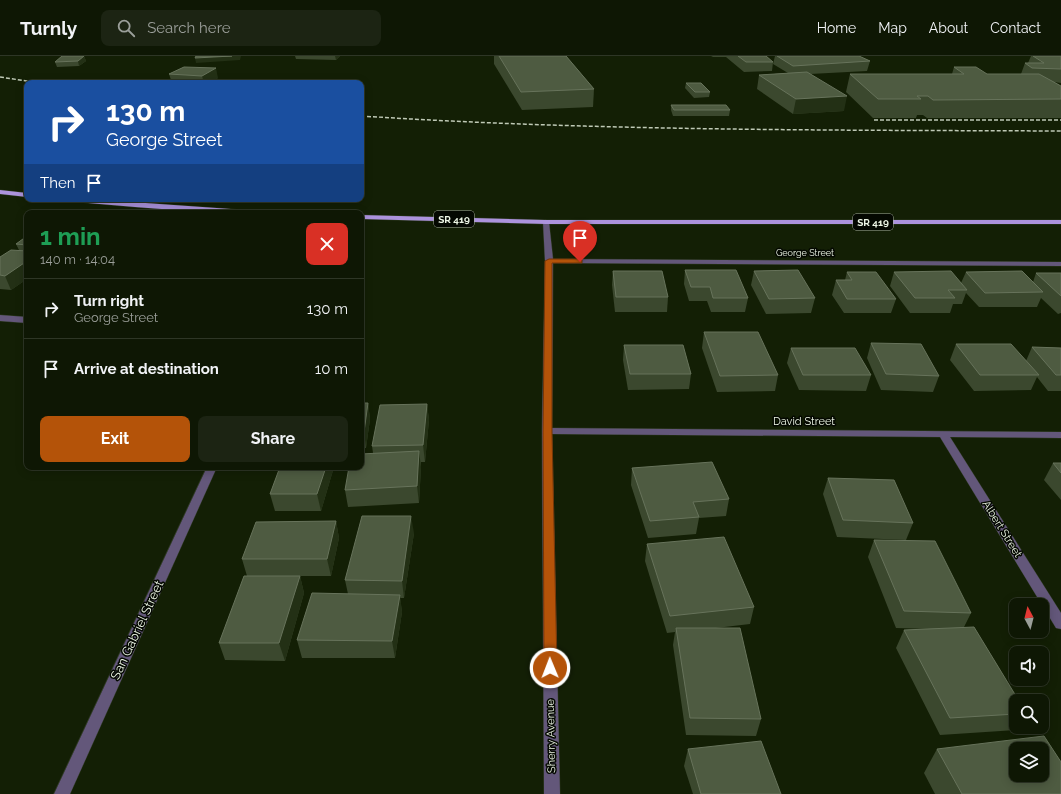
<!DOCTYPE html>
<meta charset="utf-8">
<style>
:root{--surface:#0e1704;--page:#1c2413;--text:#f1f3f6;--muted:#9b9f9a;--line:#2e3626;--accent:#b45309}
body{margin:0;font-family:Raleway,sans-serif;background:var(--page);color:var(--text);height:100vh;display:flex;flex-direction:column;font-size:15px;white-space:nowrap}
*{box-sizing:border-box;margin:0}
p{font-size:13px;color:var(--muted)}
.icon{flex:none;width:22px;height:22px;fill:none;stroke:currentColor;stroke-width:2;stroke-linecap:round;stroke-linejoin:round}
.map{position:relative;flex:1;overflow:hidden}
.drawer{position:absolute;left:24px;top:154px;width:340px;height:260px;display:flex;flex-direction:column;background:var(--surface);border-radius:8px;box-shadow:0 2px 10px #0003,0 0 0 1px var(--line)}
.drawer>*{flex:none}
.banner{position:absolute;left:24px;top:24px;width:340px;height:122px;border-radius:8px;box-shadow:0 2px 10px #0003,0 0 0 1px var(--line);background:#1a4fa0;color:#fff;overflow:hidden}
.needle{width:26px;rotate:353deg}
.tools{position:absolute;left:1009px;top:542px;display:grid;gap:8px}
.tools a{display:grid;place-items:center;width:40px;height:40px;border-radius:8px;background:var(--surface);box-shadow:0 2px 10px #0003,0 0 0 1px var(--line);font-size:20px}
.pin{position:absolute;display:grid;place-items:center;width:34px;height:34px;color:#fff;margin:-41px -17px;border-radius:50% 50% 50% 0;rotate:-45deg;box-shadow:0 0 4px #0007}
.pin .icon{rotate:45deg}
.me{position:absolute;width:44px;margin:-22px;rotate:359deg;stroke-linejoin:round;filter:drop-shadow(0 0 3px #0008)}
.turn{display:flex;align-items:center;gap:14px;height:84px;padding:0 16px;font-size:18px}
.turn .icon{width:52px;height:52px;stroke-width:2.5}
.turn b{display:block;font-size:28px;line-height:34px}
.then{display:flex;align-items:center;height:38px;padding:0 16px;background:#0003;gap:8px;font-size:15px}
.round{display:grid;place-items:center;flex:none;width:42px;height:42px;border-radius:8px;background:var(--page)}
.overview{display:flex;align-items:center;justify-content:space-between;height:68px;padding:0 16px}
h1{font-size:24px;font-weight:700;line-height:30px;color:#1e9e55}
.action{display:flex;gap:8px;margin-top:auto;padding:8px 16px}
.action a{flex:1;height:46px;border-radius:8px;background:var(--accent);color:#fff;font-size:16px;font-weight:700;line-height:46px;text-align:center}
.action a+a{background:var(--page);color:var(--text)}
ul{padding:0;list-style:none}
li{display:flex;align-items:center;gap:12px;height:60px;padding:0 16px;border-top:1px solid var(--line)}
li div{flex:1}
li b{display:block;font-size:15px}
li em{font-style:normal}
header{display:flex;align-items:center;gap:24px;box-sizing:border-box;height:56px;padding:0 20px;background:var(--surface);border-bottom:1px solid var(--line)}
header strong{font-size:19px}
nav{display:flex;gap:22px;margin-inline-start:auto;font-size:14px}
.search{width:280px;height:36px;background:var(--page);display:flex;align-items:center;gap:10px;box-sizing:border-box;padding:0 14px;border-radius:8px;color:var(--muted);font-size:15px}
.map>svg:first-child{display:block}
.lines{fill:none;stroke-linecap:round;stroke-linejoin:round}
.minor-casing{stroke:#2d3920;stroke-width:1}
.major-casing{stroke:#2d3920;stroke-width:1}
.minor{fill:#63577a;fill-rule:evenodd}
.major{fill:#ac93dd;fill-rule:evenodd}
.rail{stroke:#bfc9b6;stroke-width:1.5;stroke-dasharray:4 2;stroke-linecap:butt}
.wall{fill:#3b482e}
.shaded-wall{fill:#233015}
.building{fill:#4e5b41;stroke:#67735b;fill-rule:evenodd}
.route{fill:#b45309;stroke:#753606}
.labels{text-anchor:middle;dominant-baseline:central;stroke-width:3;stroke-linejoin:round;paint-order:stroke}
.far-street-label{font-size:9px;fill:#edf6e5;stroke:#040801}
.shield{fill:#040801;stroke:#a7afa1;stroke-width:1}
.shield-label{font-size:10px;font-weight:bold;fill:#edf6e5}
.street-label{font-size:11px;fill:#edf6e5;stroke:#040801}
.near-street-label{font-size:13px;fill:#edf6e5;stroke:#040801}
</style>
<header>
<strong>Turnly</strong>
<div class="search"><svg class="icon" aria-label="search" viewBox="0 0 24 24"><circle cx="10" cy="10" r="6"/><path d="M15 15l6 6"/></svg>Search here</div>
<nav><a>Home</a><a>Map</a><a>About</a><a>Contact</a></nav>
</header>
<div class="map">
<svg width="1061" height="738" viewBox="0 0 1061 738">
<rect width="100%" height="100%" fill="#131f05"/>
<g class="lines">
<defs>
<g id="minor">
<path d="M546 164 549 166 553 203 1061 206V210L553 207 552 372 1061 376V382L950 381 1061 557V573L1056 572 940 381 552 378 560 738H544L542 375 545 205 543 166Z"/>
<path d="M0 259 27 261V267L0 265Z"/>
<path d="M207 411H217L70 738H54Z"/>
</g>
<g id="major">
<path d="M0 134 27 137V141L0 138Z"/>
<path d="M64 143H88L258 155 261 157C196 157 132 151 67 145Z"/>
<path d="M361 159 546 164H1061V168H546L361 163Z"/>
</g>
</defs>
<use href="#minor" class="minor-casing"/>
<use href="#major" class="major-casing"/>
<use href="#minor" class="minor"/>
<use href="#major" class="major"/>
<g class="rail">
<path d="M0 21 40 27"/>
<path d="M361 60C594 75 827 74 1061 75"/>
<path d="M874 64H1061"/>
</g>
</g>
<g class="wall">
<path d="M84 0 86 5 79 10 57 11 55 6Z"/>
<path d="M295 0H340L336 4 296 3Z"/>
<path d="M494 0H566L594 33 593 51 522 54 494 8Z"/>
<path d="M711 0H766L773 6 772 15 744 16 726 1H713Z"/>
<path d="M775 0H859L870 5 867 15 810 18 844 55 793 58 757 33 759 19 788 17 773 8Z"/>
<path d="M1031 0H1061V27L1054 26 1061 30V62H927L923 59H917L916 62H873L846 36 850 18H952L954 11 987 18H1021L1025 7H1028Z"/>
<path d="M184 11 218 22 209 27H172L169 18Z"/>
<path d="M686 27 710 36 709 41 694 42 685 32Z"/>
<path d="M671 49 730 54 729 60H673L671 54Z"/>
<path d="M27 180V223L11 234 0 233V201L19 194 16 188Z"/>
<path d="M685 214 748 242 745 256H711L707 245H689L684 228Z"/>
<path d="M613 215 668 241 667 256H615L612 229Z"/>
<path d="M754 215 815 242 811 257 766 258 751 229Z"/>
<path d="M847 216 896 243 891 257H844L832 239 836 224H845Z"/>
<path d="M894 216 961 227 966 216 1033 226 1036 217H1061V257L1058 258 1041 242 1037 251H979L966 237 962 248H953L950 257H910L890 230Z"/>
<path d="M704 276 778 319 775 335 717 336 702 292Z"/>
<path d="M871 287 939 320 933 336 881 334 867 302Z"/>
<path d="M956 288 1026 305 1032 291 1061 292V335H1048L1037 321 1031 334 974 335 950 304Z"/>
<path d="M624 289 691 318 689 333 628 334 623 304Z"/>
<path d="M791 292 871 319 866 335 799 334 787 307Z"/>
<path d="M361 347H368L370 363 366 392H361Z"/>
<path d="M427 348 429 364 425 406H421V411L419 447 348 451 345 434 373 397 372 390Z"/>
<path d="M1053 407H1061V444L1044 424Z"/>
<path d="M334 411 321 455H275L270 438Z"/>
<path d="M632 412 729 443 726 460 699 462 696 478 648 482 631 429Z"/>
<path d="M828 422 913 467 906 484 837 481 823 438Z"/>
<path d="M336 465 339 482 331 520H300L304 537 285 605 225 604 219 587 247 520 242 503Z"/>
<path d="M414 477 404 542H400L402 556 395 602H302L297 584 348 538 345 524Z"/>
<path d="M874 484 971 557 964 571 1016 645V671H1018L1016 674 940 679 896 592 904 574 929 573 896 572 868 501Z"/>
<path d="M647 488 754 551 750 568 716 572 761 663 756 680 686 679 673 589 675 576 667 577 645 505Z"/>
<path d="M688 693 781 738H693L684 710Z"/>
<path d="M937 693 1061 738H935L924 717Z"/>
</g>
<g class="shaded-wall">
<path d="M84 0 86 5 79 10 78 5Z"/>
<path d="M232 0H241L240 4 196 7 195 2Z"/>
<path d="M335 0H340L336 4Z"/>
<path d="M216 12 218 22 209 27H204L202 20Z"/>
<path d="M847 40 844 55 793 58 796 43Z"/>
<path d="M27 205V223L11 234 5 220Z"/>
<path d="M368 347 370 363 366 392 364 376Z"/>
<path d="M427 348 429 364 425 406 423 389Z"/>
<path d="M419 395 421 411 419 447 417 430Z"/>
<path d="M326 411H334L321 455 317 438Z"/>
<path d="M411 460 414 477 404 542 402 525Z"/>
<path d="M336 465 339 482 331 520 327 503Z"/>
<path d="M300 520 304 537 285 605 279 587Z"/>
<path d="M400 539 402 556 395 602 392 585Z"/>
</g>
<g class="building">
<path d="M62 0H84L78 5 55 6Z"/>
<path d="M196 0H232L195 2Z"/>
<path d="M499 0H566L594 33 521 36Z"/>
<path d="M738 0H766L773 6H746Z"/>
<path d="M777 0H859L870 5 793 10Z"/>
<path d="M1033 0H1061V13L1032 12 1025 7H1044Z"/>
<path d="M184 11 216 12 202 20 169 18Z"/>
<path d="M954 11H976L987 18H1039L1061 30V43L933 44 928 40H917L921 43H878L850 18H964Z"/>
<path d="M807 16 847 40 796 43 759 19Z"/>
<path d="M686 27H701L710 36H695Z"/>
<path d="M671 49H726L730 54H674Z"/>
<path d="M27 180V189L16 188Z"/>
<path d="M11 194 27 195V205L5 220 0 219V201Z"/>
<path d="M685 214H736L748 242H713L710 231H691Z"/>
<path d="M798 214 815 242 769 243 754 215Z"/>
<path d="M613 215H662L668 241H616Z"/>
<path d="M951 215 967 234H948L955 242H915L894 216Z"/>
<path d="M1022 215 1043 236 985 237 966 216Z"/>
<path d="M847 216H876L896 243H847L836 224H852Z"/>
<path d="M1036 217H1061V240Z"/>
<path d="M704 276H758L778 319 720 320Z"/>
<path d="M871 287 921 288 939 320 886 318Z"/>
<path d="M956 288H1011L1039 319H980Z"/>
<path d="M624 289H683L691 318H630Z"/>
<path d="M1032 291 1061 292V319H1056Z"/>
<path d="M791 292H855L871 319H803Z"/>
<path d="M361 347H368L364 376H361Z"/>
<path d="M427 348 423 389 372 390 380 349Z"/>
<path d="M419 395 417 430 345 434 349 411H361V398Z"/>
<path d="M712 406 729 443 693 446 699 461 650 465 632 412Z"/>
<path d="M1053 407H1061V417Z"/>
<path d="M280 411H326L317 438H270Z"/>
<path d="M828 422 894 424 913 467 843 464Z"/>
<path d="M362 460H411L402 525 345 524Z"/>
<path d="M336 465 327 503H242L256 466Z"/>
<path d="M724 481 754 551 670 560 647 488Z"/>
<path d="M874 484 935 485 971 557 904 555Z"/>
<path d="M244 520H300L279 587H219Z"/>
<path d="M312 537 400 539 392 585 297 584Z"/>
<path d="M974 571 1019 645H1016V658L950 662 904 574Z"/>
<path d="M676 572H740L761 663 690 662Z"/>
<path d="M1044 680 1061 706V738H962L937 693ZM1016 693H1042V719H1016Z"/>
<path d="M761 685 781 738H701L688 693Z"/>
</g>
<path class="route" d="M580 203 582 204V207H552V376L557 612 555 616 550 617 546 616 544 612 543 376 545 205 549 203Z"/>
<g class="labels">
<g class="far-street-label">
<text x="805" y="197">George Street</text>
</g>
<g class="shield">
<rect x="434" y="155" width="40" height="16" rx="3"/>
<rect x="853" y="158" width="40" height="16" rx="3"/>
</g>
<g class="shield-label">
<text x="454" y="163">SR 419</text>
<text x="873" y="166">SR 419</text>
</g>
<g class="street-label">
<text x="804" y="365">David Street</text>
<text transform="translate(1002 473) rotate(58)">Albert Street</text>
<text transform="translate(551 680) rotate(-91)">Sherry Avenue</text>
</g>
<g class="near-street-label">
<text transform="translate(137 574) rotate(-65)">San Gabriel Street</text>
</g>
</g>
</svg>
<div class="tools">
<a><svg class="needle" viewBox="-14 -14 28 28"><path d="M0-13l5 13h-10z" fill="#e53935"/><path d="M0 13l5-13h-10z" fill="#9b9f9a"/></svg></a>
<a><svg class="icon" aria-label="sound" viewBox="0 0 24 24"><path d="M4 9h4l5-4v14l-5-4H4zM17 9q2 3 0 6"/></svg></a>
<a><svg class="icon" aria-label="search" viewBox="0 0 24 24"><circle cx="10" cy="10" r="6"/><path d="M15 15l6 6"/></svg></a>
<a><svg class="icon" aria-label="layers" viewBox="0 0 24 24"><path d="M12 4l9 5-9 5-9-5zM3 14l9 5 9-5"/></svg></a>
</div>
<div class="pin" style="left:580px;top:206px;background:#d93025"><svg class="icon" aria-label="arrive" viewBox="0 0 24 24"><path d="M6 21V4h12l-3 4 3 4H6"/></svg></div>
<svg class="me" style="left:550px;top:612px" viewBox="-20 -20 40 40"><circle r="17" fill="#b45309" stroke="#fff" stroke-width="3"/><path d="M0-11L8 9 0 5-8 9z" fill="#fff"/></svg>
<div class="banner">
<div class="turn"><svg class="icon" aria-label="right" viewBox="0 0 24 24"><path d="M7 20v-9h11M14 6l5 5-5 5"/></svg><div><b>130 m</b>George Street</div></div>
<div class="then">Then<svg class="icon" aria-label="arrive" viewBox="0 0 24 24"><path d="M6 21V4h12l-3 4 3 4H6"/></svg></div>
</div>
<section class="drawer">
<div class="overview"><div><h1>1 min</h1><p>140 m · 14:04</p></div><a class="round" style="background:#d93025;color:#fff"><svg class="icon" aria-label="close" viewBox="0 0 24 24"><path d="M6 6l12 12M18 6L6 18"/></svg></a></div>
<ul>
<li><svg class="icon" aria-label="right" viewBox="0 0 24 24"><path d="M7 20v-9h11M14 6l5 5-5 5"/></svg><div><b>Turn right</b><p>George Street</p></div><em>130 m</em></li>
<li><svg class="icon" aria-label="arrive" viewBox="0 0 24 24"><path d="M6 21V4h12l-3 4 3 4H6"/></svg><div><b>Arrive at destination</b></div><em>10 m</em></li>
</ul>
<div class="action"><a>Exit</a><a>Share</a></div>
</section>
</div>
